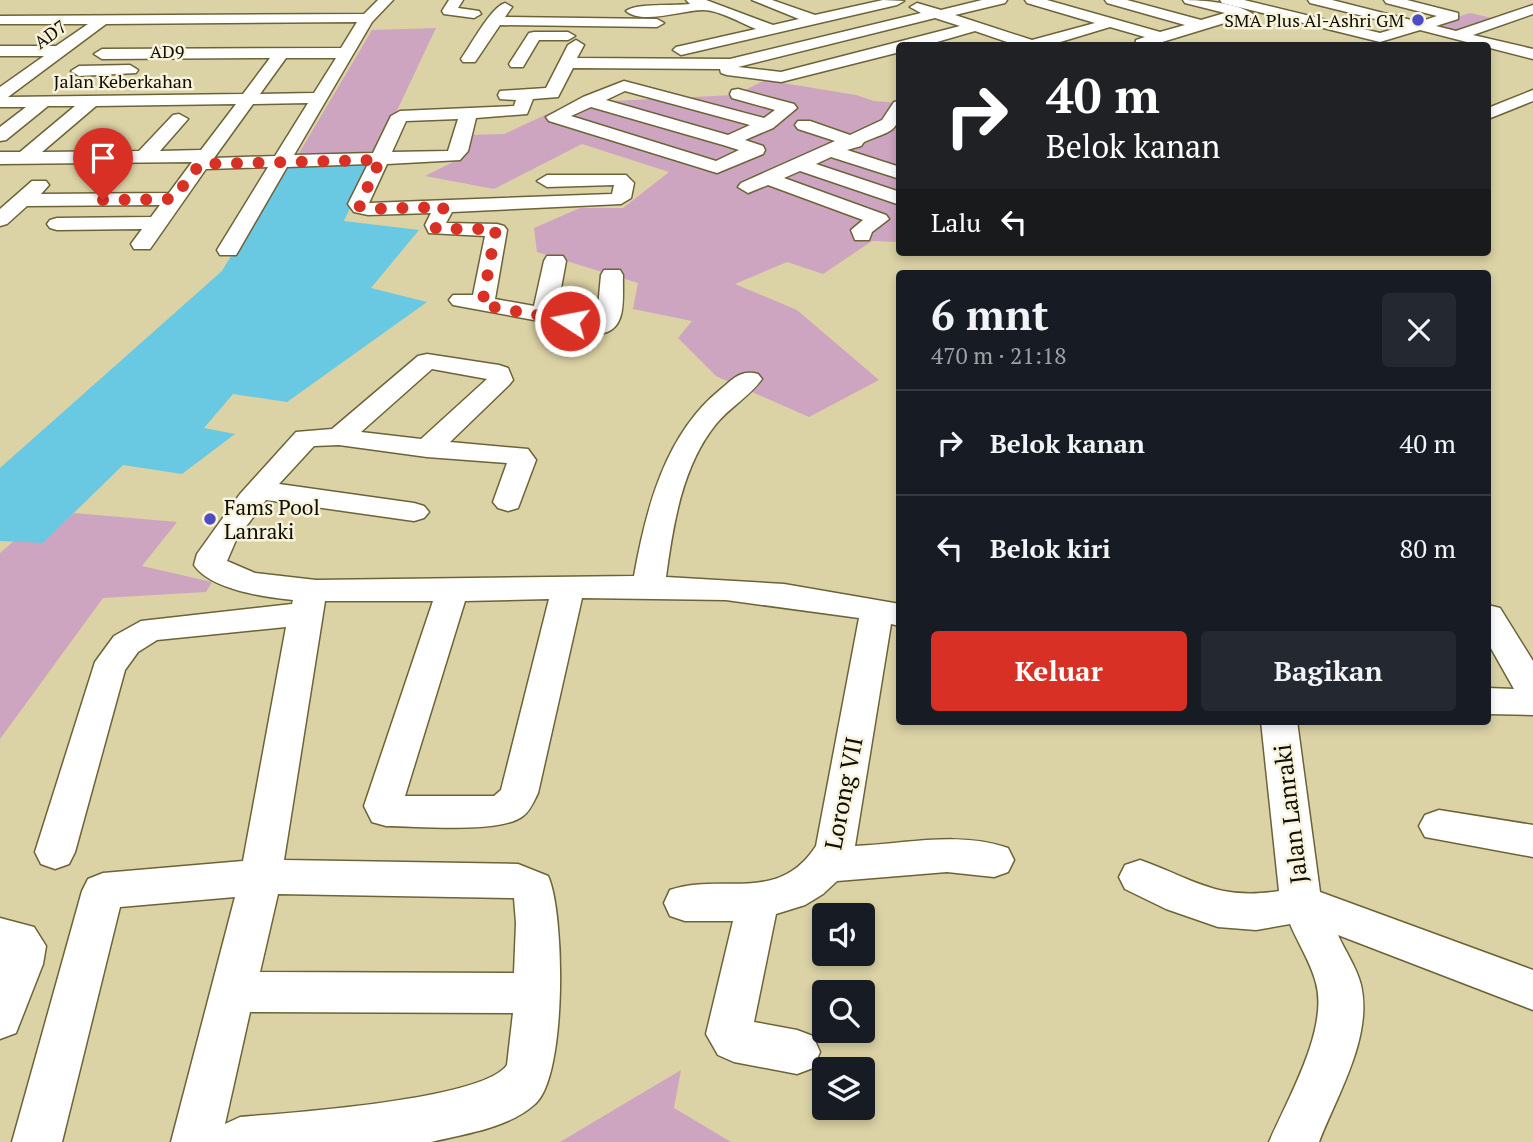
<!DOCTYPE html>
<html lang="id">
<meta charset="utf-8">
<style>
:root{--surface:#171b24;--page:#242831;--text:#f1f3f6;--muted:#9ea1a6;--line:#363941;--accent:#d93025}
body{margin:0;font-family:"PT Serif",serif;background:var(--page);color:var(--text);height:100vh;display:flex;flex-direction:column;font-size:26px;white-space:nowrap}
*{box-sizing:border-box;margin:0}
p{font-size:23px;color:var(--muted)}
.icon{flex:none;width:38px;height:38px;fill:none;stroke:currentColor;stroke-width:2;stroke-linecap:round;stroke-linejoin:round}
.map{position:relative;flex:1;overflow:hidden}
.sheet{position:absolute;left:896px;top:270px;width:595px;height:455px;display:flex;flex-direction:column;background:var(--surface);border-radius:7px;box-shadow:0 4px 10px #0003}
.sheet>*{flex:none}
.guide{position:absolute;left:896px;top:42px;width:595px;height:214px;border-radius:7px;box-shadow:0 4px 10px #0003;background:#202124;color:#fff;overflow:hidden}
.buttons{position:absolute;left:812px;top:903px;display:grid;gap:14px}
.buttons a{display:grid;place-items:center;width:63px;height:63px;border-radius:7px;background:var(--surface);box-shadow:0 4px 10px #0003;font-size:35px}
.pin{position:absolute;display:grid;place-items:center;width:60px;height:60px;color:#fff;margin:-72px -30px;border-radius:50% 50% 50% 0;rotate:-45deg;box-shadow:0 0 7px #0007}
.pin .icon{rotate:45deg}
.me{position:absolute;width:77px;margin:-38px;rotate:281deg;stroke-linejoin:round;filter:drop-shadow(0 0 5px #0008)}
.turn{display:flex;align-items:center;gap:24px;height:147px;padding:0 35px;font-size:32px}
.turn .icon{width:91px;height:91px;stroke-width:2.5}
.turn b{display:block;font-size:49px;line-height:60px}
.then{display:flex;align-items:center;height:66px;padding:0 35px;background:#0003;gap:14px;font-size:26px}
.round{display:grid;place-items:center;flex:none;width:74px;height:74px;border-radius:7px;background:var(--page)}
.head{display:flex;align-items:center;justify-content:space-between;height:119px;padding:0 35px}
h1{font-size:42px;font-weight:800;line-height:52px}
.button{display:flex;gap:14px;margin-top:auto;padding:14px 35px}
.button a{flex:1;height:80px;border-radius:7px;background:var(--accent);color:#fff;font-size:28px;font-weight:800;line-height:80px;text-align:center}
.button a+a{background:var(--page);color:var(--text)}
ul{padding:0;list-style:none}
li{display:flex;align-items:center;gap:21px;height:105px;padding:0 35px;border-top:2px solid var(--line)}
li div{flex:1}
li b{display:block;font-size:26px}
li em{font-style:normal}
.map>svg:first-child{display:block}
.green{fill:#cea5c0}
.water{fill:#69c8e2}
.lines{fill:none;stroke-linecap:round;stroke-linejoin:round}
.minor-casing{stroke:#6c6339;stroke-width:3}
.minor{fill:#fff;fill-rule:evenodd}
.route{stroke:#d93025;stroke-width:12;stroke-dasharray:0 21.6}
.poi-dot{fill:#4e4cc2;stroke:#f7f3dc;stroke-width:2.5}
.labels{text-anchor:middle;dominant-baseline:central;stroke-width:5;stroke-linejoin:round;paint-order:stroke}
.far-poi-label{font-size:18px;fill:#0f0c00;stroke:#f7f3dc;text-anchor:end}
.far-street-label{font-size:18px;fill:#0f0c00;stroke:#f7f3dc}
.poi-label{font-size:21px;fill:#0f0c00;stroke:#f7f3dc;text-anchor:start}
.near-street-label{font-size:24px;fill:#0f0c00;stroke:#f7f3dc}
</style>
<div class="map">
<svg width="1533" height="1142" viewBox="0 0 1533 1142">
<rect width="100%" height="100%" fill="#dbd2a5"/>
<g class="green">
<path d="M1470 13 1496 19 1455 33 1429 26Z"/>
<path d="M436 28 375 157 295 160 372 30Z"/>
<path d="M765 80 856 95 874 101 899 103V242L872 241 823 274 787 262 735 284 797 310 879 380 809 417 716 376 678 338 692 321 633 309 638 283 537 252 534 228 580 208H623L669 172 582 144 494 189 425 176 463 157 468 135 504 134 571 103 735 95Z"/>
<path d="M74 513 177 522 142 566 212 582 206 592 103 598 0 739V553L14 541 43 542Z"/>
<path d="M681 1070 674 1108 731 1142H560Z"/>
</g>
<path class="water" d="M371 163 344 221 419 230 371 288 427 302 287 402 233 394 204 428 235 434 182 474 123 465 43 543 0 541V468L222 271 287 164Z"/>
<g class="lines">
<defs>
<g id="minor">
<path d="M378 0H393L372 22 294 155 373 153 391 116 400 111 514 106 516 100 500 99 498 95 500 91 546 88 568 45 576 40 584 45 577 58 730 59 921 13 910 7 917 3 941 10 982 0H1007L1005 3 955 15 1032 40 1095 23 1027 3 1025 0H1047L1160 32 1185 25 1107 3 1105 0H1127L1201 20 1225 13 1185 3 1183 0C1202 0 1240 3 1254 15L1252 18H1241L1149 46H1135L1136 40 1145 37 1110 27 1047 46H1019L975 31 923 46H900V52L781 82 727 75 721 73 720 69 573 68 558 97 533 99 527 114 476 118 468 151 460 160 387 164 369 203 612 194 614 185 547 187 537 181 547 175H626L634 183 631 198 621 204 452 212 446 223 497 224 504 226 507 230 495 299 534 306 544 261 547 256H563L566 261 557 310 597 318 601 275 604 270H620L623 275C622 295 628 327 604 333L453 305 449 300 453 295H473L485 236 429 233 425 225 431 213 368 215 354 212 348 204 368 164 287 167 239 250 236 255H220L217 250 268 167 206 169 150 249H134L131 244 142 229 57 230 50 228 47 224 50 220 57 218 151 217 160 205 27 206 7 224 0 226V209L32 181H46L49 185 41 194 169 193 192 162 0 164V152H20L75 106H48L6 140 0 141V127L26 107H0V87L44 56H0V46H56L88 24H0V16L364 14ZM935 18 960 26 781 72 738 67ZM357 22 341 48 102 49 94 54 102 59 270 58 243 94 8 97 106 24ZM286 58H336L314 93 260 94ZM308 103 275 156 214 158 253 104ZM236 104 201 150 160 151 188 119 179 114 173 115 139 151 42 152 96 106ZM458 119 448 151 392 152 406 121Z"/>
<path d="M449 0H463L458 8 479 11 481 14 474 18 444 14 442 11Z"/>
<path d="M686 0H706L773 25 799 19 752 0H772L815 15 883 0 904 1 897 5 681 55 673 50 676 47 756 29C741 23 719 10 703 10 683 10 642 25 626 11 636 3 674 6 690 4Z"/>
<path d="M1220 0H1244L1380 33 1404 26 1310 3 1308 0H1332L1419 22 1437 16 1386 3 1384 0H1407L1458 13V19L1436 26 1456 31 1533 5V14L1473 35 1533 49V59L1420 30 1380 42 1222 3Z"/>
<path d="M505 3 512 7 505 17 657 19 664 23 657 27 500 25 475 62H463L461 59C471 45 491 7 505 3Z"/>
<path d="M534 32H568L575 36 568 40H539L523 67H511L509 64 529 33Z"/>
<path d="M130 65 138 70 136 73 79 76 71 71 79 66Z"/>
<path d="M624 81 764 118 775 110 732 98 730 94 732 90 738 89 794 104 797 108 773 128 745 140 763 146 765 150 763 154 717 173 549 121 546 117 583 97ZM625 91 750 125 728 135 606 100ZM591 107 723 145 739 150 716 161 571 116Z"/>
<path d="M1533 90V101L1488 119V108Z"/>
<path d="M900 101C900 134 891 130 864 142L861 146 847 150 900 167V179L831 157 816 164 900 192V205L800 171 784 178 886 215 889 219 872 232 869 240H855L851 230 863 220 768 185 748 193 738 187 741 183 835 141 798 129 795 125 798 121H810L850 135 882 120 894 102Z"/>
<path d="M427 354 499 365 508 368 513 380 509 385 450 442 528 449 536 460 518 508 508 511 498 508 493 502 507 463 427 457 339 445 314 446 279 484 414 503 424 506 429 512 424 518 414 521 266 500 236 540 227 561 255 573 316 580 634 576C646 509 665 434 721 389 733 379 741 369 758 374L762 379C750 396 729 408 716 424 682 466 673 525 666 577L784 584 900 604V626L891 624 855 846C907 844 958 831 1008 848L1014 860 1008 872 994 877 947 872 837 881 823 894 805 905 776 914 754 1022 797 1030 813 1036 820 1052 813 1068 797 1074 734 1062 718 1055 706 1034 733 921H685L670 916 664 903 670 890C722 872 778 905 816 846L859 618 726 600 582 598 538 793C534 801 530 811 523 816 501 834 416 826 386 826L372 822 364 806 433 601H325L284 860 518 864 548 876C565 912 567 1077 535 1104 509 1128 464 1134 431 1142H171L235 897 120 907 62 1142H12L82 891 88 879 103 873 243 861 286 627 157 640 138 652 125 670 75 852 69 864 55 869 41 864 35 852 95 662 114 636 141 621 292 604 293 600C265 597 211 590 194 565L197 554 240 494 296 432 332 429 418 356ZM432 369 487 379 421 439 361 432ZM549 599 501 790 494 796H405L465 601ZM278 894 514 898 516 923 514 973 260 972ZM250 1012 513 1013 507 1065C483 1100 288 1113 240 1117L225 1124Z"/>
<path d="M1488 605 1500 608 1533 661V715L1488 714V688L1514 689 1488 643Z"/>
<path d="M1261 721H1297L1320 892 1533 970V1010L1338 935C1345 951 1357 968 1361 985 1373 1037 1337 1095 1319 1142H1269C1287 1100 1329 1029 1316 983 1311 963 1298 943 1290 924L1256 930 1218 927 1166 909 1125 889 1119 877 1125 865 1140 860C1194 879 1217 901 1279 891Z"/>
<path d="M1439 810 1533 825V857L1425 837 1419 826 1425 815Z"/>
<path d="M0 918 34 927 46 946 43 964 16 1033 0 1039Z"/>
</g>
</defs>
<use href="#minor" class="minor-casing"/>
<use href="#minor" class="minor"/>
</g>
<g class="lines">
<path class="route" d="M103 200 173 199 200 164 380 160 359 206 368 209 444 207 435 225 436 229H496L482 305 570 321"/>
</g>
<g class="poi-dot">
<circle cx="1418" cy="20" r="7"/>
<circle cx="210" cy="519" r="7"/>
</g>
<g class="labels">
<g class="far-poi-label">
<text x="1404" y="20">SMA Plus Al-Ashri GM</text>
</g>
<g class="far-street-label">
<text transform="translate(50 34) rotate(-36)">AD7</text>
<text x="167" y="51">AD9</text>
<text x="123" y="81">Jalan Keberkahan</text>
</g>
<g class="poi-label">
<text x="224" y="507">Fams Pool<tspan x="224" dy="24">Lanraki</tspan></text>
</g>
<g class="near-street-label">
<text transform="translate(843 793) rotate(-79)">Lorong VII</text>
<text transform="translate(1290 814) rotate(-97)">Jalan Lanraki</text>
</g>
</g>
</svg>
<div class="buttons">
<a><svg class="icon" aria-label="sound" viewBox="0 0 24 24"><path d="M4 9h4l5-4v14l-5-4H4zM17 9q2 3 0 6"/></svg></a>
<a><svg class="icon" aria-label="search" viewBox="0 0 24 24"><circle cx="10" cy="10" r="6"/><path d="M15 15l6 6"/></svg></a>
<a><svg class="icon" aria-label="layers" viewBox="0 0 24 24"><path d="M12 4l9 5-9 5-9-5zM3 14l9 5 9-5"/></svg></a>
</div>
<div class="pin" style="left:103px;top:200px;background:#d93025"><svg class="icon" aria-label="arrive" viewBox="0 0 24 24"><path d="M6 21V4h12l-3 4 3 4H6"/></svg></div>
<svg class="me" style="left:570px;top:321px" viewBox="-20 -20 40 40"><circle r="17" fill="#d93025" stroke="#fff" stroke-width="3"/><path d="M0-11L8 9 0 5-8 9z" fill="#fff"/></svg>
<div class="guide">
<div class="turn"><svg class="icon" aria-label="right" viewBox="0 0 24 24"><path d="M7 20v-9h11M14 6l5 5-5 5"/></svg><div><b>40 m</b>Belok kanan</div></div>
<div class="then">Lalu<svg class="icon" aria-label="left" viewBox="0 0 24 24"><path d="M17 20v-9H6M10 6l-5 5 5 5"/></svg></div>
</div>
<section class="sheet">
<div class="head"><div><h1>6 mnt</h1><p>470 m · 21:18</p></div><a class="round"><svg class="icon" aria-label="close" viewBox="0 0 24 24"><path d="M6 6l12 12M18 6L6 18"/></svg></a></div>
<ul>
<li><svg class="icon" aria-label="right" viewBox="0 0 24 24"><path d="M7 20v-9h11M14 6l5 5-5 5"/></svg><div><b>Belok kanan</b></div><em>40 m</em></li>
<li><svg class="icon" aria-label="left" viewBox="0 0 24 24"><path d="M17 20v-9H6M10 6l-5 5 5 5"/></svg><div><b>Belok kiri</b></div><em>80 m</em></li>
</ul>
<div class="button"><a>Keluar</a><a>Bagikan</a></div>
</section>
</div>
